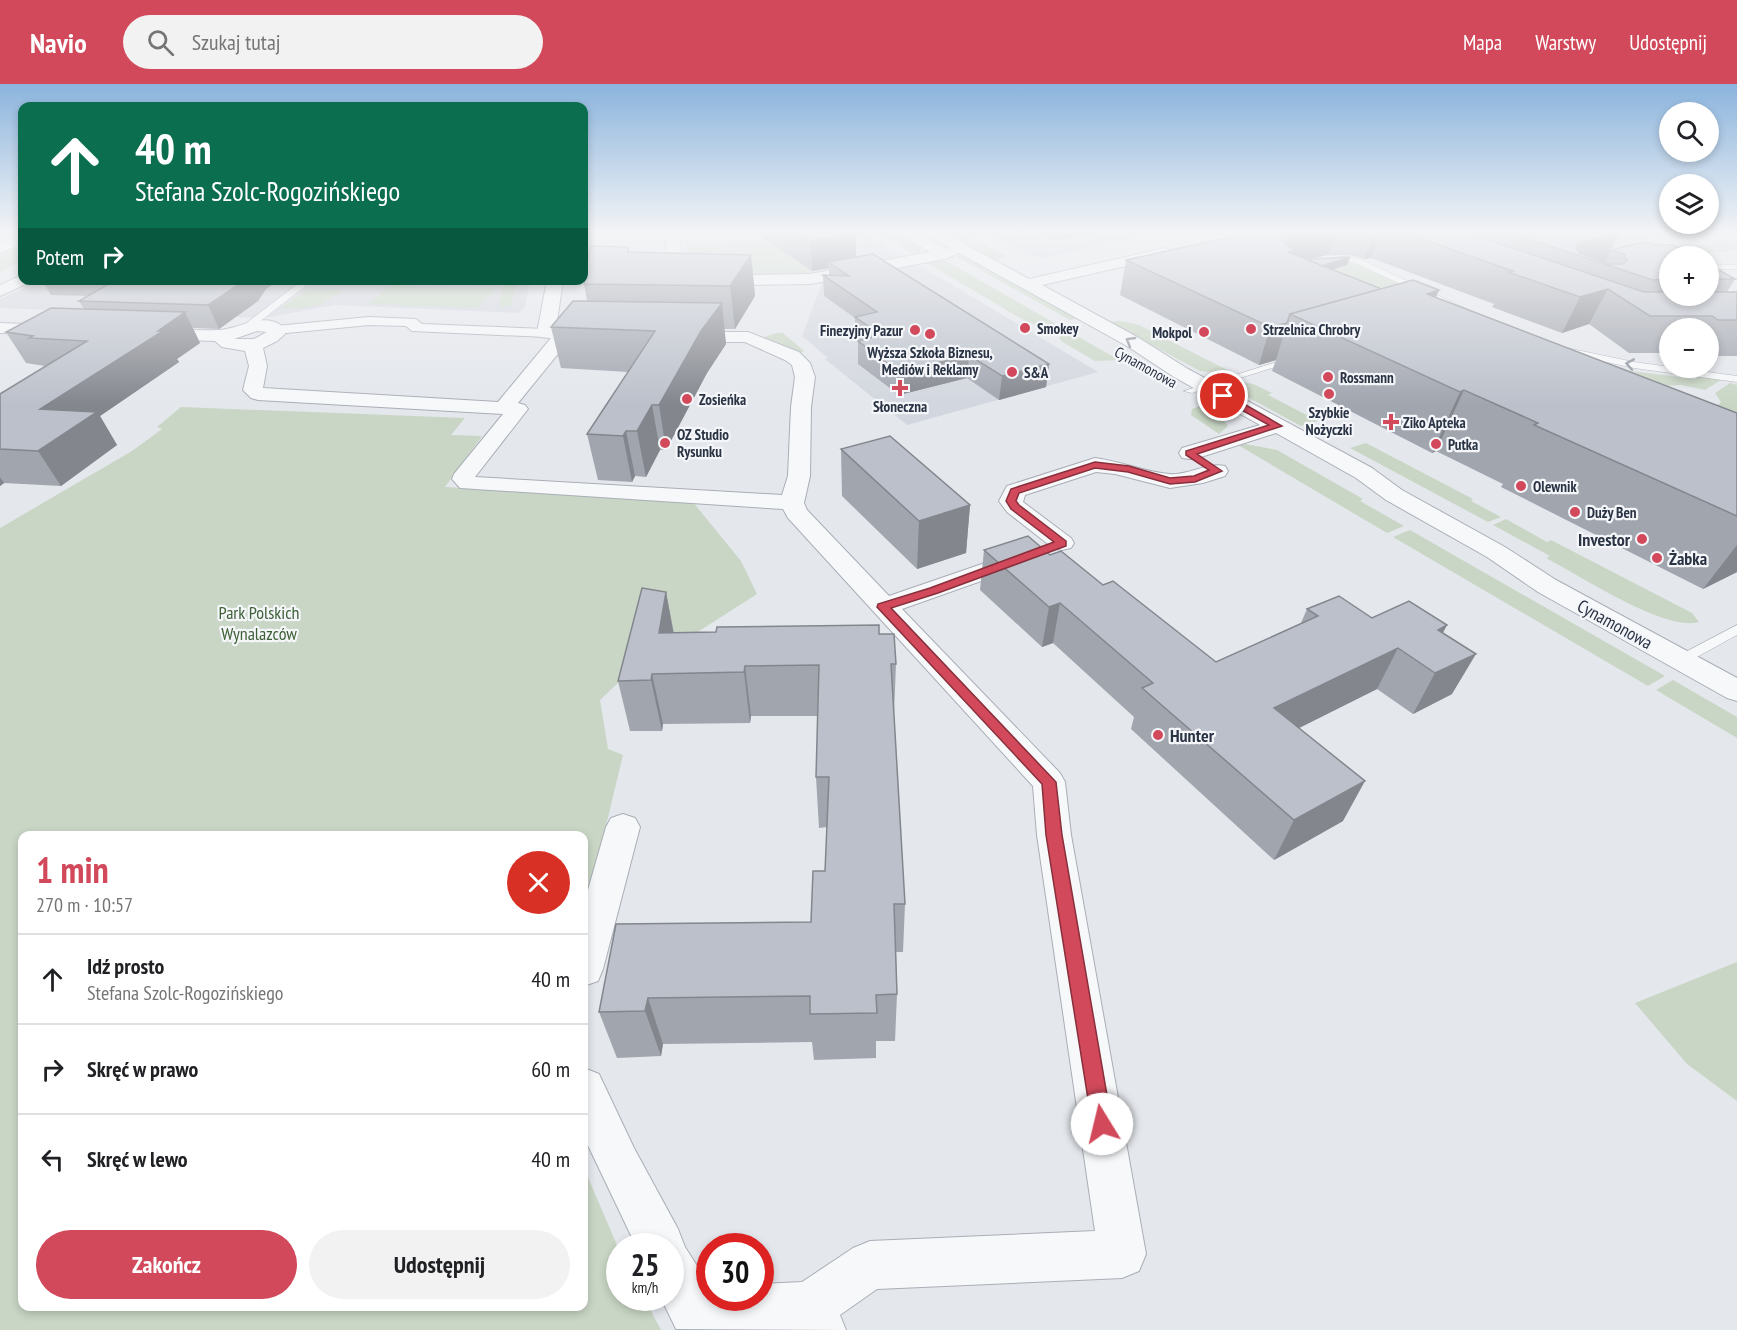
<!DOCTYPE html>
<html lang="pl">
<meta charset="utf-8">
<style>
:root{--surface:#fff;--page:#f2f2f2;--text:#202124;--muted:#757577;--line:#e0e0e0;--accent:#d1495b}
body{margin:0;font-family:"PT Sans Narrow",sans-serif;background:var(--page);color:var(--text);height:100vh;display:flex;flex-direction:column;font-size:22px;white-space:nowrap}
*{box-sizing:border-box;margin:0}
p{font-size:20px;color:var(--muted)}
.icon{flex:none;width:33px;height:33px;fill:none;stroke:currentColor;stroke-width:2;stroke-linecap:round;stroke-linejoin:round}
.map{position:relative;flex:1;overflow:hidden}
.sheet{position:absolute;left:18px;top:747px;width:570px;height:480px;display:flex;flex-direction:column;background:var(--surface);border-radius:12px;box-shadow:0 3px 9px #0003}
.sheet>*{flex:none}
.top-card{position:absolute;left:18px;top:18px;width:570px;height:183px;border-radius:12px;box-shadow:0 3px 9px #0003;background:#0b6e4f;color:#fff;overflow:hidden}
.tools{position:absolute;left:1659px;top:18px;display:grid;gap:12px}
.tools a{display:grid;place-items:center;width:60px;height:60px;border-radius:50%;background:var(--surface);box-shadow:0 3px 9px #0003;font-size:30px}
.speed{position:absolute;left:606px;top:1149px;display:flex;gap:12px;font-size:30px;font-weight:700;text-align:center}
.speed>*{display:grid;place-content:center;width:78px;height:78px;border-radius:50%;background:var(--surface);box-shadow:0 3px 9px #0003;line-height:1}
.speed small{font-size:15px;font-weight:400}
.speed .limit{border:9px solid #d22;background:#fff;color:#111}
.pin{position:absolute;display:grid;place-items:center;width:51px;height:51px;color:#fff;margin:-26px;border:3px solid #fff;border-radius:50%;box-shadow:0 2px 6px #0007}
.me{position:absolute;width:66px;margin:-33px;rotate:351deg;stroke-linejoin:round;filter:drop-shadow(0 0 4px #0008)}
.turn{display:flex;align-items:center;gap:21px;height:126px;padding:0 18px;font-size:27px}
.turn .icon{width:78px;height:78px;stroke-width:2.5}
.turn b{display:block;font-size:42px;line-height:51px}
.then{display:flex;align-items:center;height:57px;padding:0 18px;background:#0003;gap:12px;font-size:22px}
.round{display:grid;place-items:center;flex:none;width:63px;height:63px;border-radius:32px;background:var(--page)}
.summary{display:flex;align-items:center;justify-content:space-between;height:102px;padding:0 18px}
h1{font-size:36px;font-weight:600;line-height:45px;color:var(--accent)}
.action{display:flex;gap:12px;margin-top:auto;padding:12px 18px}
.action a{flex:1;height:69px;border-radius:36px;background:var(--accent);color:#fff;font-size:24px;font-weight:600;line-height:69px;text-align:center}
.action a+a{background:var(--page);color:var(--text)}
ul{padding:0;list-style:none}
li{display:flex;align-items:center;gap:18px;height:90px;padding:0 18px;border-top:2px solid var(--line)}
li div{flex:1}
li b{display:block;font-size:22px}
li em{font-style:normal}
header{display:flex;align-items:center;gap:36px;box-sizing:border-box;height:84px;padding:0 30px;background:var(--accent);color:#fff}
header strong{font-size:28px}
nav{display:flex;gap:33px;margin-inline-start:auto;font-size:21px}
.search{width:420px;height:54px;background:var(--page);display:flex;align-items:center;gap:15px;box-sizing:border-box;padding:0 21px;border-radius:33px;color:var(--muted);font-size:22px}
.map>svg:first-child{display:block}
.built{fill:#d2d6de}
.green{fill:#c9d6c5}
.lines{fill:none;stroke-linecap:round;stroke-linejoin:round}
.service-casing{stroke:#a9aeb7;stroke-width:1}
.pedestrian-casing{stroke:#a9aeb7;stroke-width:2}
.minor-casing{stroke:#a9aeb7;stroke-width:2}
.secondary-casing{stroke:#a9aeb7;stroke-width:1}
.service{fill:#f7f8fa;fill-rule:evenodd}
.pedestrian{fill:#f7f8fa;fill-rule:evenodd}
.minor{fill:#f7f8fa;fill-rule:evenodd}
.secondary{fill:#fff;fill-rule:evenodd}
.wall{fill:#a1a5ae}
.shaded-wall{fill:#83868d}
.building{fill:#bbc0ca;stroke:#83868d;stroke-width:1.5}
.oneway{stroke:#9196a0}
.route{fill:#d1495b;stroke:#882f3b;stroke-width:1.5}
.poi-dot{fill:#d1495b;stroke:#f4f6f9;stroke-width:2}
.labels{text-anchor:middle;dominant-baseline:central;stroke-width:4.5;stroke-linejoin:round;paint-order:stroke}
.far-poi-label{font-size:15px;font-weight:bold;fill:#2b3445;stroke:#f4f6f9;text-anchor:start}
.far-street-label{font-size:15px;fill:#2b3445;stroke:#f4f6f9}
.poi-label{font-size:18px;font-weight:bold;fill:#2b3445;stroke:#f4f6f9;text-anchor:start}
.park-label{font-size:18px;fill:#3f6138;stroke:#f4f6f9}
.street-label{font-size:18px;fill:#2b3445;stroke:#f4f6f9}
</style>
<header>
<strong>Navio</strong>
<div class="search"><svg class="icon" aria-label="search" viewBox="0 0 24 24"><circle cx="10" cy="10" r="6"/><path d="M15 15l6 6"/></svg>Szukaj tutaj</div>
<nav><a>Mapa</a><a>Warstwy</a><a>Udostępnij</a></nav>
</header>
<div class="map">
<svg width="1737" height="1246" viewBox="0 0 1737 1246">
<rect width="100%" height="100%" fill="#e4e7ec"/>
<g class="built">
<path d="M983 147H1165L1044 174 1030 171Z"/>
<path d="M845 155 863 166 887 162 1098 288 907 341 825 275 828 274 802 252 821 202 816 190 782 168Z"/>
<path d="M37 197H530L525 222 519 229 335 221 264 234 0 224V215Z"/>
</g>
<g class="green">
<path d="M843 148H864L887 162 863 166 845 155 784 167 816 190 740 192 696 185 694 169H688L686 159Z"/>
<path d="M961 148 1008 173 994 177 951 153 952 150Z"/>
<path d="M1603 148 1655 155 1686 172C1659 173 1632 159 1606 164Z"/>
<path d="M896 149 920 163V170L914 171 880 151Z"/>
<path d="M1678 151 1737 157V164C1708 174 1688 170 1661 155L1665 152Z"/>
<path d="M22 159V177L0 188V169Z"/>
<path d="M961 171 968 172 1080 234 1070 236 957 173Z"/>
<path d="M940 176 950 179 1056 240 1039 242 1027 238 925 178Z"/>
<path d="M1339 177 1356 180 1400 200 1395 208 1381 203 1352 211 1312 191Z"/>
<path d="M505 197H517L511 222 498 223Z"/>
<path d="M391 201 496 205 477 224 368 220Z"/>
<path d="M309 205 343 206C320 223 309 226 280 224Z"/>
<path d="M1120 237 1139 241 1229 287 1220 289 1200 287 1109 238Z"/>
<path d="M1070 248 1119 276 1095 277 1061 257 1059 253Z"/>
<path d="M776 249H783L804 267 798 270 762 254Z"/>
<path d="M1613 280 1631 287 1695 295 1698 292 1721 296 1705 306 1681 301 1664 302Z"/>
<path d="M1242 298 1253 300 1272 309 1268 311 1318 337 1301 342 1240 309 1237 302Z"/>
<path d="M1730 299 1737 301V332L1716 323 1721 318 1715 309Z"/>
<path d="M1200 322 1221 334 1228 342 1219 350 1191 331 1192 325Z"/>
<path d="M181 323 465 334 451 351 482 352 445 403 692 417 741 477 757 510 618 599 600 616 608 665 623 671 584 833V752H22V1222H584V1084L619 1166 620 1214H644L661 1246H0V444L132 367 162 345 157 343Z"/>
<path d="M1366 359 1473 415 1471 417 1501 433 1488 438 1350 364Z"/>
<path d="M1245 360 1277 366 1363 415 1360 417 1404 442 1387 449 1238 361Z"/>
<path d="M1506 435 1547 458 1551 456 1692 529 1699 538C1665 548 1579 491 1546 474L1550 472 1493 441Z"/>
<path d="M1410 446 1665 592 1648 602 1393 453Z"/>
<path d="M1673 596 1737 633V654L1656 606Z"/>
<path d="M1737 878V1017L1687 980 1635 919Z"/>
</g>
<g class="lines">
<defs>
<g id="service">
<path d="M1327 171 1360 175 1467 225 1460 227 1355 179 1327 175 1304 181 1300 179Z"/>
<rect x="1708" y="181" width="29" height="4"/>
<path d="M303 196H313L250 245H244V241Z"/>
<path d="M1572 265 1634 278 1737 292V298L1634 284 1569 270V266Z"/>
<path d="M1290 274 1298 276 1192 309 1184 307Z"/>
<path d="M1737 541V551L1686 579H1676L1674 576 1676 573Z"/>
</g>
<path id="pedestrian" d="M369 233 416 235 422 240 546 245 553 249 546 253 412 247 406 242 369 241 276 250 269 246 276 242Z"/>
<g id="minor">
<path d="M895 147H913L946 165 950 164 923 147H941L1029 195 1165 164 1170 166 1173 169 1170 172 1042 201 1139 254 1188 285 1372 384 1402 406 1505 463 1556 496 1737 594V617L1727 614 1538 508 1487 473 1386 416 1356 394 1276 349 1198 374 1190 375 1182 374 1179 369 1182 364 1260 341 1174 293 1127 262 959 169 945 175 810 200 685 202 669 195 667 192 666 155 673 151 680 155 683 190 688 192 810 190 930 168Z"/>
<path d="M22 191V196H30L28 199 0 212V201Z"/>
<path d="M547 196H563L556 244 600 246 603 250 600 254 570 255 518 319 525 321 528 325 475 393 782 411 788 392 791 323 795 293 792 281 785 276 745 258H684L678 257 675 253 678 249 684 248H748L799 268 810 279 815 293 811 323 810 392 804 419 807 426 889 512 1011 470 1020 467 1029 470 1033 475 1029 480 902 525 1060 689 1065 698 1071 751 1146 1170 1139 1187 1122 1194 877 1205 840 1231 846 1246 676 1245 661 1214H670V1162H636L584 1053V984L599 990 634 1064 678 1145 685 1163 710 1202V1214H760V1200L802 1198 853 1164 870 1157 1095 1147 1037 751 1033 702 788 434 783 425 460 404 452 395 454 390 503 330 258 316 251 314 243 306 249 282 245 267 222 263 215 257 156 255 150 254 147 250 150 246 156 245C177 245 197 247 218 246 239 246 262 227 282 242L285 250 277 257 263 264 267 282 263 304 498 318 551 254 540 253 537 249ZM257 247 267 248 254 255H234Z"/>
<path d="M0 239 54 241 60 242 63 246 60 250 54 251 0 249Z"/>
<path d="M1095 374C1120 377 1144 388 1169 390 1188 392 1207 378 1225 382L1228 387 1225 392 1203 399 1170 404 1115 390 1096 388 1025 411 1023 418 1071 454 1074 459 1071 464 1062 466 1053 464 1007 428 999 417 1007 402Z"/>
<path d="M623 730 635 734 640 743 603 885 598 897 584 902V820L606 743 611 734Z"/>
</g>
<path id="secondary" d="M22 149V160L0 169V158Z"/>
</defs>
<use href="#service" class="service-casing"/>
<use href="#pedestrian" class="pedestrian-casing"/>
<use href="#minor" class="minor-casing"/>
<use href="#secondary" class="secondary-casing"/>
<use href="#service" class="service"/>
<use href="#pedestrian" class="pedestrian"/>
<use href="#minor" class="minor"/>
<use href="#secondary" class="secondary"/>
</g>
<g class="wall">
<path d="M760 147H851L856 150V173L1049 280 1046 303 999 316 967 294 899 311 858 280V257L855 255V234L824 212 823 191H829V184L812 187 760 152Z"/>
<path d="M1036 147H1102L1056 156Z"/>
<path d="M1240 147H1608L1619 150 1605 178 1611 166 1670 172V212H1708V180L1735 195 1727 208H1737V272H1708V244H1670V269H1629L1589 240 1562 249 1492 223 1494 220 1371 174 1365 175 1349 171H1328L1306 175 1350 173 1347 181 1332 185 1382 205 1436 213 1737 329V488L1703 505 1501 403 1503 400 1436 367 1432 369 1272 287 1276 276 1259 281 1120 211 1126 176 1239 151Z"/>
<path d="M628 163 629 168 751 171 755 212 735 245H724L726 260 707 289 666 366H660L646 393 635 392 632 398 598 396 587 350 628 288 561 284 551 243 587 217 584 200Z"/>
<path d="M42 196H278L266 205 258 217 219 245 193 244 200 259 177 275 179 278 100 332 117 361 61 402 4 399 0 402V310L45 282 26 279 6 248 84 225 79 217 87 212 51 211Z"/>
<path d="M841 365 970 421 966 469 917 485 842 412Z"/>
<path d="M984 466 1050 471 1103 501 1216 578 1301 539 1307 525 1372 534 1447 541 1443 549 1452 610 1413 630 1377 605 1299 644 1343 737 1274 776 1131 645 1134 633 1053 559 1042 563 980 506Z"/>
<path d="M666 508 674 549 879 550 896 580 894 630 905 820 903 868H896L897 910 895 957H876V974L814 976 812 958 663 960 661 972 617 974 599 928 811 838 825 787 827 743 819 744 816 693 818 632H751L750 639 663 640 662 647H630L618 597Z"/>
</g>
<g class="shaded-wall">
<path d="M722 147H741L722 149Z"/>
<path d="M1057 147H1102L1056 156Z"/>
<path d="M1297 147H1336L1328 171 1291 178 1283 158Z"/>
<path d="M1375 147H1380L1371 174 1365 175Z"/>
<path d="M856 150V179L828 178 829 184 812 187 811 157Z"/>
<path d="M1619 150 1604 179 1573 169 1579 159Z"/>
<path d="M751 171 755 212 735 245 730 202Z"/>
<path d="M1350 173 1347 181 1298 196 1300 188Z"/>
<path d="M245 196H278L266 205 258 217 219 245 208 221Z"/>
<path d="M1608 205 1589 240 1562 249 1580 213Z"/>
<path d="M1439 206 1417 261 1427 210Z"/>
<path d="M722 219 726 260 707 289 666 366 659 321 701 247Z"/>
<path d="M185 228 200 259 177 275 179 278 100 332 117 361 61 402 38 367 40 325Z"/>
<path d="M1287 239 1276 276 1259 281 1270 243Z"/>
<path d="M969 271 967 294 899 311V288Z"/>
<path d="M1049 280 1046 303 999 316 1002 292Z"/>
<path d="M1464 306 1436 367 1432 369 1460 308Z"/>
<path d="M652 321 660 366 646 393 637 347Z"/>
<path d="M626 347 635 392 632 398 623 352Z"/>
<path d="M0 393 4 399 0 402Z"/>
<path d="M970 421 966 469 917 485 919 437Z"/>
<path d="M1737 461V488L1703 505Z"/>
<path d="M666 508 675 558 659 549Z"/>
<path d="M1060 519 1053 559 1042 563 1049 523Z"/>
<path d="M1447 541 1424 582 1438 546Z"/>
<path d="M1398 564 1377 605 1257 665 1274 624Z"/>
<path d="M1476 570 1452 610 1413 630 1435 589Z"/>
<path d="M745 582 751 632 750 639 744 588Z"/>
<path d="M652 590 663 640 662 647 651 596Z"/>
<path d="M1365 697 1343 737 1274 776 1294 736Z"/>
<path d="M648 914 663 960 661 972 645 927Z"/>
</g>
<g class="building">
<path d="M795 147H851L856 150 811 157Z"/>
<path d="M1258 147H1297L1283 158 1294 166 1288 168 1382 205 1290 230 1287 239 1270 243 1126 176Z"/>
<path d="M1399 147H1462L1644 208H1670V212H1708V208H1737V236H1718L1712 232H1650L1608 205 1580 213 1508 188 1513 187Z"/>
<path d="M1505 147H1608L1619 150 1579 159 1576 163 1579 169 1610 180H1623L1627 176 1624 170 1611 166 1644 158 1655 161H1673L1694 172H1670V195L1653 196Z"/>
<path d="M590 162 628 163V168L751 171 730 202 584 200Z"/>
<path d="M873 170 1049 280 1002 292 969 271 899 288 858 257 881 251 855 233 877 228 823 191 849 192 828 178Z"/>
<path d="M1350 173 1322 182 1307 175H1308Z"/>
<path d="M1708 180 1735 195H1708Z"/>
<path d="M116 196H245L208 221 79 217Z"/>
<path d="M1413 196 1439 206 1427 210 1737 329V432L1534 341 1538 339 1464 306 1460 308 1290 230Z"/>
<path d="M573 217 722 219 701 247 659 321H652L637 347H626L623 352 587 350 655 247 551 243Z"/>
<path d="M51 224 185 228 158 247H163L40 325 97 328 38 367 0 365V310L87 257 29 254 33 252 6 248Z"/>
<path d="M890 352 970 421 919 437 841 365Z"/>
<path d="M1028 452 1050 471 1061 467 1103 501 1113 497 1216 578 1318 532 1307 525 1339 512 1372 534 1409 517 1447 541 1438 546 1476 570 1435 589 1398 564 1274 624 1365 697 1294 736 1142 604 1153 599 1060 519 1049 523 984 466Z"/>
<path d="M642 504 666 508 659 549 716 548 717 543 879 541V550H894L896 580H891L905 820H894L897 910 876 911 877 929 810 930V912L648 914 645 927 599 928 616 840 811 838 813 787H825L829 693H816L819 581 745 582 744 588 652 590 651 596 618 597Z"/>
</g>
<defs><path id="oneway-chevron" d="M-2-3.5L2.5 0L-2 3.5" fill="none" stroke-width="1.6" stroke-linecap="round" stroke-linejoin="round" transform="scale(1.5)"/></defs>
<g class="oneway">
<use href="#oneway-chevron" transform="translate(1130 257) rotate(-150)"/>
<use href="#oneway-chevron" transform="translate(1630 280) rotate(-170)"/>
</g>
<linearGradient id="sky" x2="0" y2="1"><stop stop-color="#8bb4dd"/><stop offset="0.46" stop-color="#f3f4f6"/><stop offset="1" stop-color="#f3f4f6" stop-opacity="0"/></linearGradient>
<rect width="1737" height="321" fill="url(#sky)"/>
<path class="route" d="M1220 310H1227L1282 342 1197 370 1222 387 1195 398 1170 400 1128 388 1095 384 1019 409 1016 417 1019 421 1066 457V462L938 509 891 524 1056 698 1062 751 1112 1040 1109 1047 1102 1050 1095 1047 1092 1040 1046 751 1042 700 877 523 878 520 930 504 1054 458 1011 425 1006 417 1011 405 1095 378 1129 382 1170 394 1194 392 1209 386 1186 371V367L1269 341 1220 314Z"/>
<g class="poi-dot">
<circle cx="1025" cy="244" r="6"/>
<circle cx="1251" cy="245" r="6"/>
<circle cx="915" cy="246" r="6"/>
<circle cx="1204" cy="248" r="6"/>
<circle cx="930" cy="250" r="6"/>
<circle cx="1012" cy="288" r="6"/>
<circle cx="1328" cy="293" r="6"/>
<path d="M897 295h6v6h6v6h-6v6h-6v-6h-6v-6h6z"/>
<circle cx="1329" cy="310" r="6"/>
<circle cx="687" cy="315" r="6"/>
<path d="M1388 329h6v6h6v6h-6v6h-6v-6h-6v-6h6z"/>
<circle cx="665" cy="359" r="6"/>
<circle cx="1436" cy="360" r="6"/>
<circle cx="1521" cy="402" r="6"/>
<circle cx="1575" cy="428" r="6"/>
<circle cx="1642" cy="455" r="6"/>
<circle cx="1657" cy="474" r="6"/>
<circle cx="1158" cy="651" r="6"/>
</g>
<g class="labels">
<g class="far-poi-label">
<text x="1037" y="244">Smokey</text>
<text x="1263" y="245">Strzelnica Chrobry</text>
<text x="903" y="246" text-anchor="end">Finezyjny Pazur</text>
<text x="1192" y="248" text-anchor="end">Mokpol</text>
<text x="930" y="268" text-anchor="middle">Wyższa Szkoła Biznesu,<tspan x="930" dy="17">Mediów i Reklamy</tspan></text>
<text x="1024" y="288">S&amp;A</text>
<text x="1340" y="293">Rossmann</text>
<text x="699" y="315">Zosieńka</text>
<text x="900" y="322" text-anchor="middle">Słoneczna</text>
<text x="1329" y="328" text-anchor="middle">Szybkie<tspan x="1329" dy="17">Nożyczki</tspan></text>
<text x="1403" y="338">Ziko Apteka</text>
<text x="677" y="350">OZ Studio<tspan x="677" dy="17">Rysunku</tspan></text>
<text x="1448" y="360">Putka</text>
<text x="1533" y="402">Olewnik</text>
<text x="1587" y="428">Duży Ben</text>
</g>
<g class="far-street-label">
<text transform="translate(1146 283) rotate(29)">Cynamonowa</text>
</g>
<g class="poi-label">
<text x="1630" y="455" text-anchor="end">Investor</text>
<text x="1669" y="474">Żabka</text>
<text x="1170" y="651">Hunter</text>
</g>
<g class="park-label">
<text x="259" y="528">Park Polskich<tspan x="259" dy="21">Wynalazców</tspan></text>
</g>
<g class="street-label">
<text transform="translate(1615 540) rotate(29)">Cynamonowa</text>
</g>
</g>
</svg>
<div class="tools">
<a><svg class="icon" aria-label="search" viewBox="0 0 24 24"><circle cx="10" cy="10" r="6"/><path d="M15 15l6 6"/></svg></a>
<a><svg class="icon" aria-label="layers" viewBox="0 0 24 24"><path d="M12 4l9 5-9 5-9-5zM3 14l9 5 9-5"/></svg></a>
<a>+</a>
<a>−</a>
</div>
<div class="speed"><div>25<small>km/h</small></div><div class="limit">30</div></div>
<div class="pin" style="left:1223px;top:312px;background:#d93025"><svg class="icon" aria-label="arrive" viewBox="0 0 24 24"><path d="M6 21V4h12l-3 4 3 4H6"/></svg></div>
<svg class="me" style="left:1102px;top:1040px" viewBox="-20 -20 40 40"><circle r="19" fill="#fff"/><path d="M0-13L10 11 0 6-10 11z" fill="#d1495b"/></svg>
<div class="top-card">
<div class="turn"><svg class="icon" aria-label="ahead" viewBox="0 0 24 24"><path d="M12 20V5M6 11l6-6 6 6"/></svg><div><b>40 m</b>Stefana Szolc-Rogozińskiego</div></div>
<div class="then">Potem<svg class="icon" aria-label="right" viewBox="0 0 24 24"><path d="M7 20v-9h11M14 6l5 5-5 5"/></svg></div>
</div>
<section class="sheet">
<div class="summary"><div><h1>1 min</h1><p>270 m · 10:57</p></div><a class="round" style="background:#d93025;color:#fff"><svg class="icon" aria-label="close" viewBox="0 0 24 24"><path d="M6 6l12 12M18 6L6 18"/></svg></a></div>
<ul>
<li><svg class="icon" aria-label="ahead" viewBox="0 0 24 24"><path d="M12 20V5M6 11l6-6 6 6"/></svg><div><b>Idź prosto</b><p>Stefana Szolc-Rogozińskiego</p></div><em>40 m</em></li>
<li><svg class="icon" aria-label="right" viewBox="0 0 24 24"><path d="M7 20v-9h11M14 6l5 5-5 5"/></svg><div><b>Skręć w prawo</b></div><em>60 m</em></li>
<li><svg class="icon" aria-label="left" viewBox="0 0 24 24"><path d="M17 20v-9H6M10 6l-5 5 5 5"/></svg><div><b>Skręć w lewo</b></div><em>40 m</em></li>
</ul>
<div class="action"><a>Zakończ</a><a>Udostępnij</a></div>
</section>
</div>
